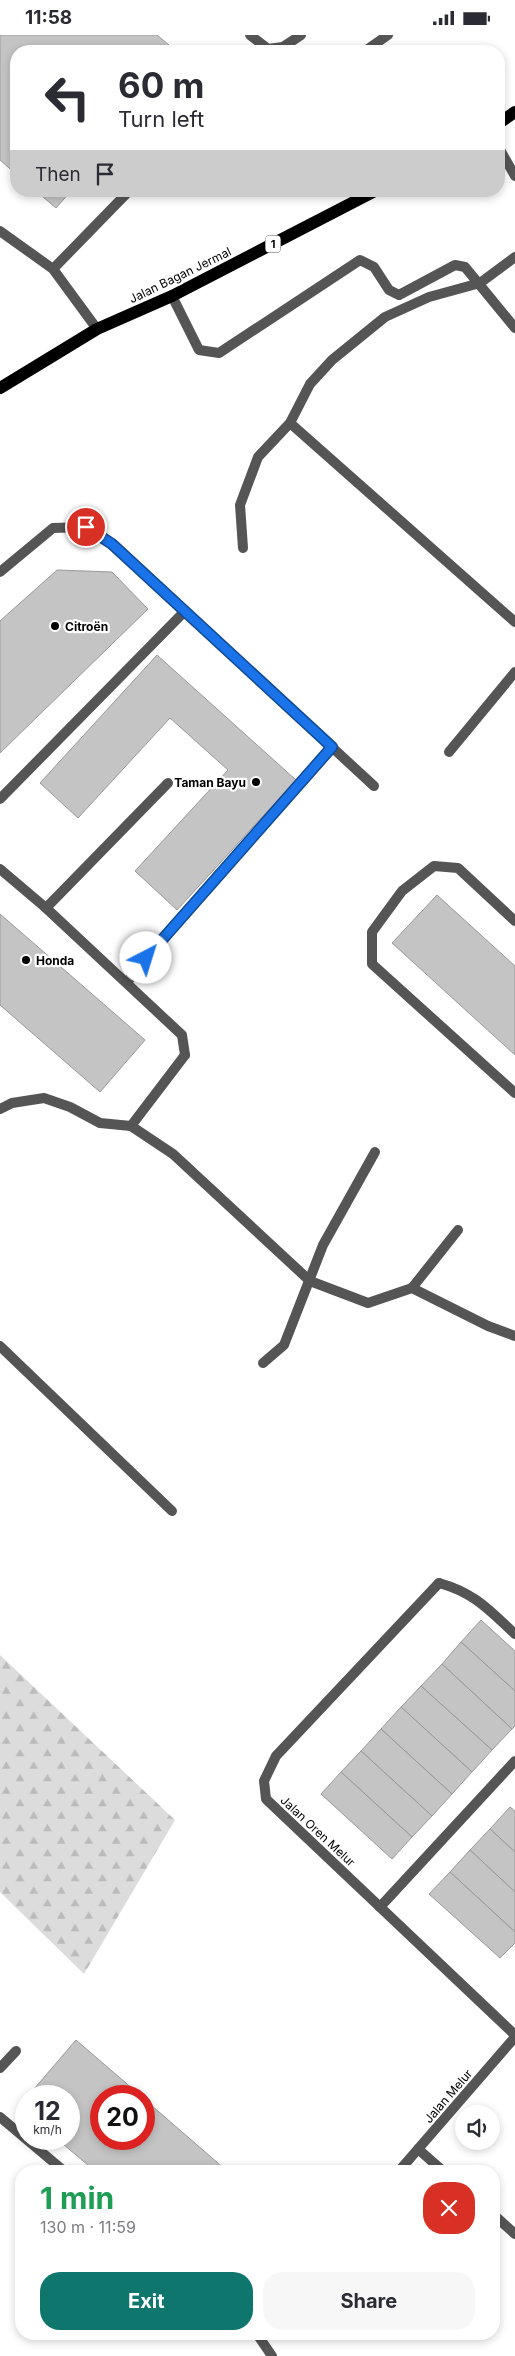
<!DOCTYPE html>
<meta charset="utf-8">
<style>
:root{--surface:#fff;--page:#f7f7f7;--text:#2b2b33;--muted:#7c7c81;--accent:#0f766e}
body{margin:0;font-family:Inter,sans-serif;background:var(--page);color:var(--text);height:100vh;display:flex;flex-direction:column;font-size:19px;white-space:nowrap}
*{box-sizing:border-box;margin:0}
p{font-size:16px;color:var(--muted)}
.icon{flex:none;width:28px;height:28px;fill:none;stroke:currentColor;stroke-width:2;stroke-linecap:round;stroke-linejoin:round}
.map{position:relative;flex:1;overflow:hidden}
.sheet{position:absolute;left:15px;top:2130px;width:485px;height:175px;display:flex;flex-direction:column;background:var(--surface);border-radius:20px;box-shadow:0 2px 8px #0003}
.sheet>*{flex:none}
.top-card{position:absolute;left:10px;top:10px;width:495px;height:152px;border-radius:20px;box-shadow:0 2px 8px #0003;background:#fff;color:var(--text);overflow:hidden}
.tools{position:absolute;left:455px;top:2070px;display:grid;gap:10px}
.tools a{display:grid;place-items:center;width:45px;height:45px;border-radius:50%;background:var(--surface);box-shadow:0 2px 8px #0003;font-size:25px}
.speed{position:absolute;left:15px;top:2050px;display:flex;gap:10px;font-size:25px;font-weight:700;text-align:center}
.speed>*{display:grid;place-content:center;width:65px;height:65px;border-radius:50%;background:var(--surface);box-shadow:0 2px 8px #0003;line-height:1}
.speed small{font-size:12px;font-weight:400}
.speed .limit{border:8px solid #d22;background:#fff;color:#111}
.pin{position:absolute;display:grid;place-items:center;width:42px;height:42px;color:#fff;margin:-21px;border:2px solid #fff;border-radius:50%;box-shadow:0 1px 5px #0007}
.me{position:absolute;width:55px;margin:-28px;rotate:40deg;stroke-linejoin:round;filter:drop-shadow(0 0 4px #0008)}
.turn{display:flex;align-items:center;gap:18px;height:105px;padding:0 25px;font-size:22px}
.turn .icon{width:65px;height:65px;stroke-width:2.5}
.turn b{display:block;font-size:35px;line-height:42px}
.then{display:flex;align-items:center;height:48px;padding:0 25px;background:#0003;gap:10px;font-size:19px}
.round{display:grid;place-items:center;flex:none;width:52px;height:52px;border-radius:20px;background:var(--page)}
.head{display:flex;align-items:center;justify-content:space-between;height:85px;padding:0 25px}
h1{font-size:30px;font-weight:700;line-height:38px;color:#1e9e55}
.cta{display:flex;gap:10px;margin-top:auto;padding:10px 25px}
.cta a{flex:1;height:58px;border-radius:20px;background:var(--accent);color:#fff;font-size:20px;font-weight:700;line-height:58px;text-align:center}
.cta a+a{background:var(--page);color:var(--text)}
.status{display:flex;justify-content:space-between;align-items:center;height:35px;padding:0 25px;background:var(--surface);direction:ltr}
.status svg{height:14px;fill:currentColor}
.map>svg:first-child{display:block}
.forest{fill:url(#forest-firs)}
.building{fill:#c4c4c4;stroke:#999}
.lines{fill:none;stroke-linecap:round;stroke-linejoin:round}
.service{stroke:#555;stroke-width:10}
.minor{stroke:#555;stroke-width:10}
.primary{stroke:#000;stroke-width:12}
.route-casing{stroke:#114b97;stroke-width:12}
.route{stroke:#1a73e8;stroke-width:9}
.poi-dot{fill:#000;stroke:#fff;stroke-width:2}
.labels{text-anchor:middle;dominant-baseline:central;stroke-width:4.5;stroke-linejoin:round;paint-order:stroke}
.shield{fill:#fff;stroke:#4c4c4c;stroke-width:1}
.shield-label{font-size:11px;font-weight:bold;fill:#000}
.street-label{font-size:12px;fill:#000;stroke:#fff}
.poi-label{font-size:12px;font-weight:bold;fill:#000;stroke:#fff;text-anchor:start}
</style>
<div class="status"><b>11:58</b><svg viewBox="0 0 49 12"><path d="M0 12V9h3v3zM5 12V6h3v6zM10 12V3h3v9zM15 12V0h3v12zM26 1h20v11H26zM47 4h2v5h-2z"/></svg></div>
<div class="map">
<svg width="515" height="2321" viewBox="0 0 515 2321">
<defs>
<pattern id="forest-firs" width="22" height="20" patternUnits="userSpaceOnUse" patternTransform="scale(1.25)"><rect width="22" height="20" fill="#dcdcdc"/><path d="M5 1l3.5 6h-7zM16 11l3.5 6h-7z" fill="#bbb"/></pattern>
</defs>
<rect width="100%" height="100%" fill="#fff"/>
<path class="forest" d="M0 1620 175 1785 84 1939 0 1857Z"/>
<g class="building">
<path d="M0 0H157L176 16H16V139L0 125Z"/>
<path d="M36 156H71L56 173Z"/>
<path d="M57 535 112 537 148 574 0 718V586Z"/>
<path d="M157 620 296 745 177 875 135 836 228 735 170 683 78 783 40 748Z"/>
<path d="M437 860 515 931V1020L392 908Z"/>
<path d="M0 879 145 1005 100 1057 0 970Z"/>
<path d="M481 1585 515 1616V1656L461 1607Z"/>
<path d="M461 1607 515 1656V1691L512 1694 442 1629Z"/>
<path d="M442 1629 512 1694 492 1715 421 1651Z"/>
<path d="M421 1651 492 1715 472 1737 401 1672Z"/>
<path d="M401 1672 472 1737 452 1759 381 1694Z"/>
<path d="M381 1694 452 1759 432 1781 361 1716Z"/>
<path d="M361 1716 432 1781 412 1802 341 1737Z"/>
<path d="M341 1737 412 1802 392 1824 321 1759Z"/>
<path d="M510 1772 515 1776V1817L490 1794Z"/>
<path d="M490 1794 515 1817V1857L470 1815Z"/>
<path d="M470 1815 515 1857V1897L450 1837Z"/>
<path d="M450 1837 515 1897V1908L500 1923 429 1859Z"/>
<path d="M76 2005 141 2061H101V2104H144V2064L226 2135 225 2136H95L57 2104H69V2061H28Z"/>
<path d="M26 2063V2077L19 2071Z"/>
</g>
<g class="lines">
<g class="service">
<path d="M499 113 515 141"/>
<path d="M172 261 199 315 219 318 360 225 374 232 389 255 399 260 455 230 465 232 515 293"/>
<path d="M243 513 240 470 258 422 290 388 310 349 332 325 385 282 429 262 480 248 515 222"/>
<path d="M0 537 53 493 86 492 112 509 374 751"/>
<path d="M0 764 184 577"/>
<path d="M0 834 46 873 182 1000 185 1020"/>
<path d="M46 873 168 748"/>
<path d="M515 886 458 833 434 831 402 856 372 897V929L515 1058"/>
<path d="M127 947 156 911 332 712"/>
<path d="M0 1311 172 1476"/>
<path d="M439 1548C475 1558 489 1575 515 1599"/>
<path d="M380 1872 515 1726"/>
<path d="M0 2033 16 2016"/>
</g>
<g class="minor">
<path d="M250 0 268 14 283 12 301 0"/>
<path d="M365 16 388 0"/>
<path d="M0 196 53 234 97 294"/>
<path d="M53 234 129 156"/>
<path d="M290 388 515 587"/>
<path d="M449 717 515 637"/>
<path d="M0 1074 12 1068 44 1063 70 1072 100 1088 131 1091 173 1119 310 1246 368 1268 412 1253 488 1291 515 1301"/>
<path d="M131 1091 185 1020"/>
<path d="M412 1253 458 1195"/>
<path d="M263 1328 284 1310 323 1210 375 1117"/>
<path d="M439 1548 276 1721 264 1746 266 1764 515 2000"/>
<path d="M0 2082 64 2136"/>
<path d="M418 2114 443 2136"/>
<path d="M399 2136 515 2002"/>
<path d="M494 2180 515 2199"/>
<path d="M257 2299 272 2321"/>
</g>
<g class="primary">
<path d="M499 88 515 77"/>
<path d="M0 353 97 294 172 261 375 156"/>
</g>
</g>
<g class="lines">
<defs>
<path id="route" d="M86 492 112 509 332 712 146 923"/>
</defs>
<use href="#route" class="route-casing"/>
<use href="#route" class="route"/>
</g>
<g class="poi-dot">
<circle cx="55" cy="591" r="5"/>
<circle cx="256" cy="747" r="5"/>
<circle cx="26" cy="925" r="5"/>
</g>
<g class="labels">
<rect class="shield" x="265.5" y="200.5" width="15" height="17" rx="4"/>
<g class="shield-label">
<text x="273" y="209">1</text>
</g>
<g class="street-label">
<text transform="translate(180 240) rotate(-26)">Jalan Bagan Jermal</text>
<text transform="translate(318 1796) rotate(43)">Jalan Oren Melur</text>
<text transform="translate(448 2061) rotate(-49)">Jalan Melur</text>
</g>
<g class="poi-label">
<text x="65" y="591">Citroën</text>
<text x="246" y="747" text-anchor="end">Taman Bayu</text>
<text x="36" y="925">Honda</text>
</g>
</g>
</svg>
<div class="tools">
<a><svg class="icon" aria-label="sound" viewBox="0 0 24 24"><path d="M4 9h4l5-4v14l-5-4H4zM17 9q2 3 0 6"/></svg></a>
</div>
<div class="speed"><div>12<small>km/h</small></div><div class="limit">20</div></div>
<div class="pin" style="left:86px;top:492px;background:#d93025"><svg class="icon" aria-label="arrive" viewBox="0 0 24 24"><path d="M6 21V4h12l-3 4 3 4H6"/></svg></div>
<svg class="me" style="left:146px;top:923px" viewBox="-20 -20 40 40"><circle r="19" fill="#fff"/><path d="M0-13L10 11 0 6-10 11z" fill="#1a73e8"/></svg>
<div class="top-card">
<div class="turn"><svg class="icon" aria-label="left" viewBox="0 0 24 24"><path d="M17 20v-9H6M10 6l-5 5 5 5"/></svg><div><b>60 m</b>Turn left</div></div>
<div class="then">Then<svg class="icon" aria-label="arrive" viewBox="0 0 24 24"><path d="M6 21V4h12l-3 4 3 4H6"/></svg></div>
</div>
<section class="sheet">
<div class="head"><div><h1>1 min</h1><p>130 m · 11:59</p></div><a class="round" style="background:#d93025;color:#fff"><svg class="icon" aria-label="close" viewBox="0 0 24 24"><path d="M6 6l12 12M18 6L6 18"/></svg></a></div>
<div class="cta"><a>Exit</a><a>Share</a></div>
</section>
</div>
